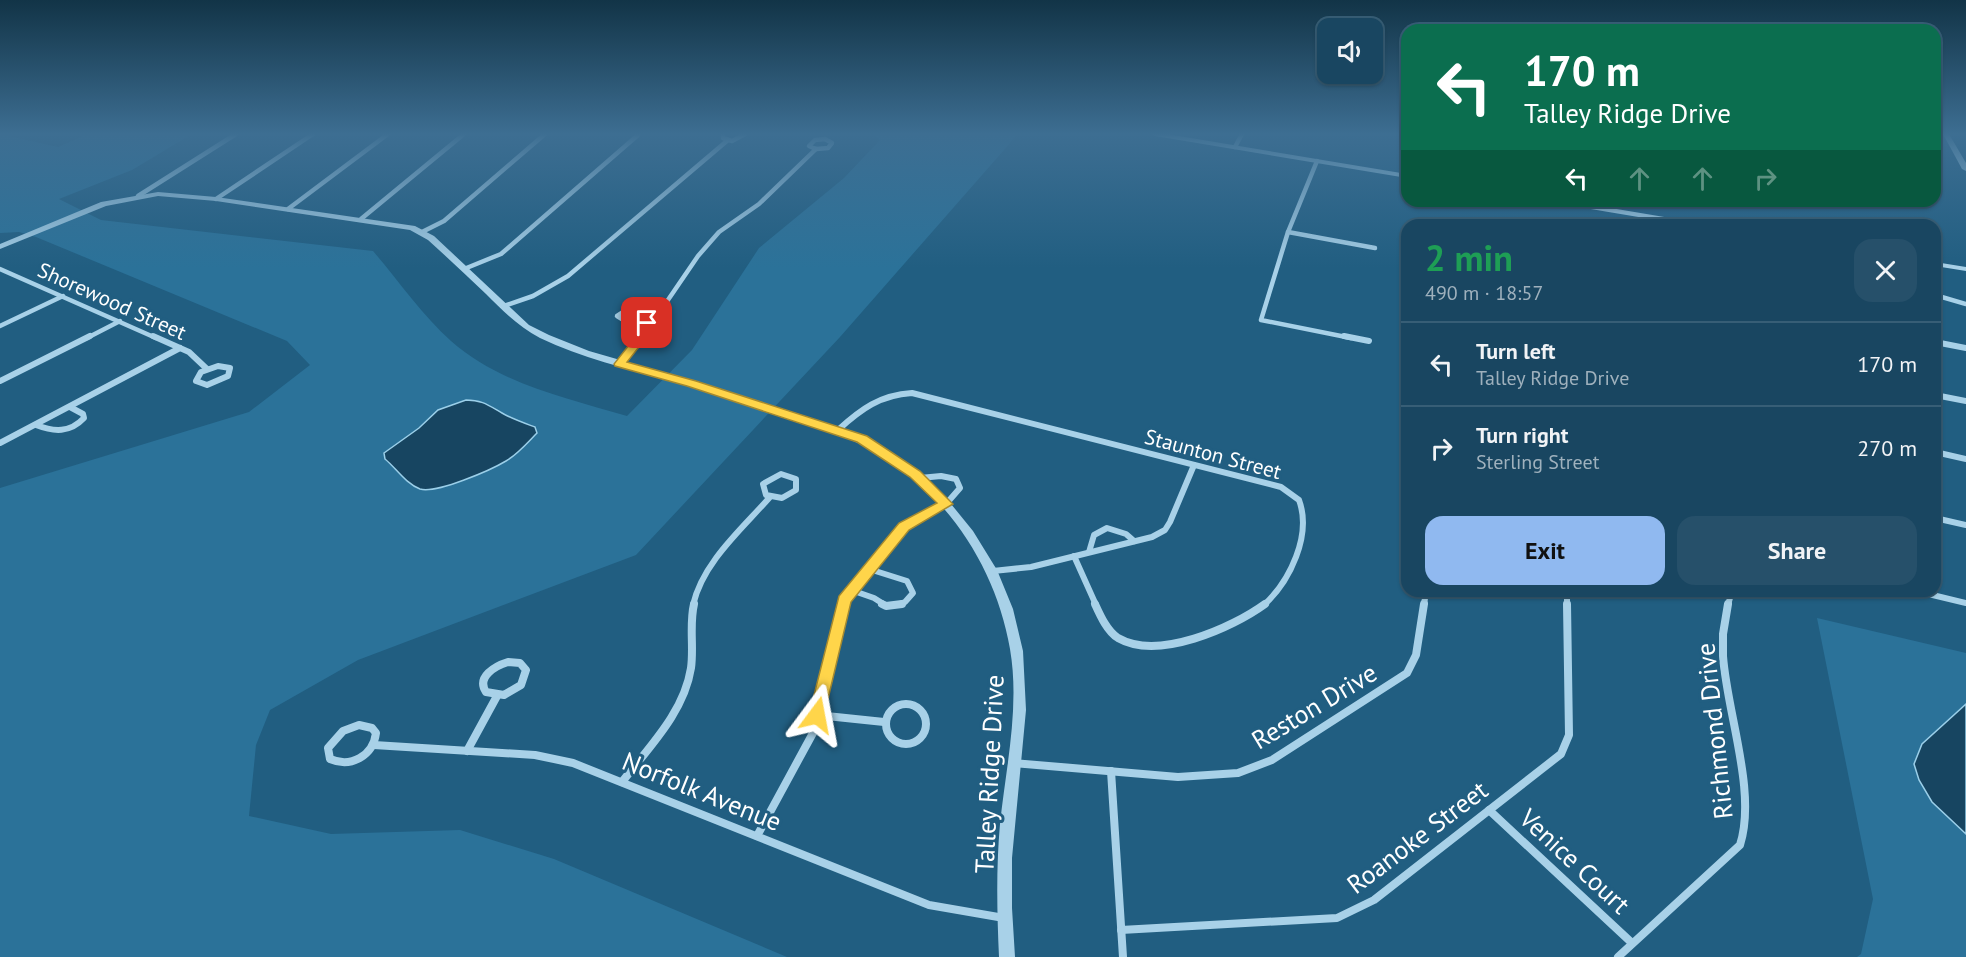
<!DOCTYPE html>
<meta charset="utf-8">
<style>
:root{--surface:#194661;--page:#26506a;--text:#f1f3f6;--muted:#9fb1bd;--line:#375e76;--accent:#90b9f0}
body{margin:0;font-family:"PT Sans",sans-serif;background:var(--page);color:var(--text);height:100vh;display:flex;flex-direction:column;font-size:22px;white-space:nowrap}
*{box-sizing:border-box;margin:0}
p{font-size:20px;color:var(--muted)}
.icon{flex:none;width:33px;height:33px;fill:none;stroke:currentColor;stroke-width:2;stroke-linecap:round;stroke-linejoin:round}
.map{position:relative;flex:1;overflow:hidden}
.side{position:absolute;left:1401px;top:219px;width:540px;height:378px;display:flex;flex-direction:column;background:var(--surface);border-radius:18px;box-shadow:0 2px 4px #0004,0 0 0 2px var(--line)}
.side>*{flex:none}
.guide{position:absolute;left:1401px;top:24px;width:540px;height:183px;border-radius:18px;box-shadow:0 2px 4px #0004,0 0 0 2px var(--line);background:#0b6e4f;color:#fff;overflow:hidden}
.tools{position:absolute;left:1317px;top:18px;display:grid;gap:12px}
.tools a{display:grid;place-items:center;width:66px;height:66px;border-radius:12px;background:var(--surface);box-shadow:0 2px 4px #0004,0 0 0 2px var(--line);font-size:30px}
.pin{position:absolute;display:grid;place-items:center;width:51px;height:51px;color:#fff;margin:-26px;border-radius:12px;box-shadow:0 3px 9px #0006}
.me{position:absolute;width:66px;margin:-33px;rotate:13deg;stroke-linejoin:round;filter:drop-shadow(0 0 4px #0008)}
.turn{display:flex;align-items:center;gap:21px;height:126px;padding:0 24px;font-size:27px}
.turn .icon{width:78px;height:78px;stroke-width:2.5}
.turn b{display:block;font-size:42px;line-height:51px}
.lanes{display:flex;align-items:center;height:57px;padding:0 24px;background:#0003;justify-content:center;gap:30px;direction:ltr}
.lanes .off{opacity:.35}
.round{display:grid;place-items:center;flex:none;width:63px;height:63px;border-radius:18px;background:var(--page)}
.summary{display:flex;align-items:center;justify-content:space-between;height:102px;padding:0 24px}
h1{font-size:36px;font-weight:800;line-height:45px;color:#1e9e55}
.action{display:flex;gap:12px;margin-top:auto;padding:12px 24px}
.action a{flex:1;height:69px;border-radius:18px;background:var(--accent);color:#111;font-size:24px;font-weight:800;line-height:69px;text-align:center}
.action a+a{background:var(--page);color:var(--text)}
ul{padding:0;list-style:none}
li{display:flex;align-items:center;gap:18px;height:84px;padding:0 24px;border-top:2px solid var(--line)}
li div{flex:1}
li b{display:block;font-size:22px}
li em{font-style:normal}
.map>svg:first-child{display:block}
.green{fill:#2b7299}
.water{fill:#174561;stroke:#9bcfe9;stroke-width:1.5}
.lines{fill:none;stroke-linecap:round;stroke-linejoin:round}
.minor-far2{stroke:#a8d1e8;stroke-width:4.5}
.minor-far1{stroke:#a8d1e8;stroke-width:6}
.minor{stroke:#a8d1e8;stroke-width:8}
.tertiary{fill:#a8d1e8;fill-rule:evenodd}
.route{fill:#ffd54a;stroke:#a68a30;stroke-width:1.5}
.labels{text-anchor:middle;dominant-baseline:central;stroke-width:6;stroke-linejoin:round;paint-order:stroke}
.street-label{font-size:21px;fill:#fff;stroke:#215e81}
.near-street-label{font-size:26px;fill:#fff;stroke:#215e81}
</style>
<div class="map">
<svg width="1966" height="957" viewBox="0 0 1966 957">
<rect width="100%" height="100%" fill="#215e81"/>
<g class="green">
<path d="M0 134 58 147 88 134H192L132 170 59 199 101 220 373 251C398 280 422 315 451 341 500 384 566 398 627 416L692 350 759 248 844 178 880 140 874 134H1018L840 337 636 555 358 660 270 710 256 745 249 816 331 834 460 830 554 859 787 957H0V488L249 412 310 365 287 341 36 237 19 232 0 233Z"/>
<path d="M1817 618 1966 653V957H1857L1861 954 1873 899Z"/>
</g>
<g class="water">
<path d="M466 400C482 400 488 405 502 413 512 419 524 423 535 427L537 433C528 442 518 454 506 461 491 470 436 494 420 489 406 484 396 468 385 459L384 453 419 428 438 410Z"/>
<path d="M1966 704V834L1932 802 1919 780 1914 764 1922 744Z"/>
</g>
<g class="lines">
<g class="minor-far2">
<path d="M723 134V138L732 141 745 134"/>
<path d="M825 139 832 143 828 148 816 149 809 146 815 140Z"/>
<path d="M1235 147 1242 134"/>
<path d="M1317 161 1288 232 1261 320 1351 338"/>
<path d="M138 196 236 134"/>
<path d="M216 199 313 134"/>
<path d="M288 209 388 134"/>
<path d="M361 219 464 134"/>
<path d="M1515 225 1518 221H1531L1540 225"/>
<path d="M422 232 444 221 545 134"/>
<path d="M1288 232 1375 248"/>
<path d="M0 269 156 338"/>
<path d="M464 269 501 254 638 135"/>
<path d="M1935 295 1966 304"/>
<path d="M504 306 533 296 568 276 728 140"/>
<path d="M651 324 625 321 617 316 634 305 663 307"/>
<path d="M0 326 63 296"/>
<path d="M87 338 120 321"/>
<path d="M642 338 698 256 719 232 759 204 816 149"/>
</g>
<g class="minor-far1">
<path d="M153 336 189 352 207 369"/>
<path d="M1344 336 1369 341"/>
<path d="M1935 342 1966 348"/>
<path d="M620 364 643 336"/>
<path d="M218 366 230 368 228 376 207 385 196 381 201 372Z"/>
<path d="M0 381 90 336"/>
<path d="M1935 395 1966 401"/>
<path d="M36 425C54 432 70 433 84 418L83 414 70 407"/>
<path d="M838 430C861 409 880 395 912 393L1281 487 1299 500C1312 535 1290 581 1264 605"/>
<path d="M0 443 180 348"/>
<path d="M1935 452 1966 459"/>
<path d="M781 474 796 479V490L782 498 766 495 763 484Z"/>
<path d="M1935 518 1966 525"/>
<path d="M1089 552 1094 535 1107 528 1126 534 1134 541"/>
<path d="M1074 556 1096 605"/>
<path d="M869 569 907 581 913 593 905 602 897 605"/>
<path d="M993 571 1031 567 1152 537 1165 530 1170 522 1194 465"/>
<path d="M851 590 874 598 885 605"/>
<path d="M1567 591V605"/>
<path d="M1916 591 1966 603"/>
<path d="M693 605C703 562 742 529 770 497"/>
<path d="M843 605 844 600 904 527 946 504 960 488 956 479 941 476 920 478"/>
<path d="M1424 605 1426 591"/>
<path d="M1728 605 1732 591"/>
</g>
<g class="minor">
<path d="M882 604 886 606 902 604"/>
<path d="M1095 604C1100 615 1107 631 1118 638 1158 661 1232 628 1265 604"/>
<path d="M508 662 520 663 526 670 521 685 504 695 486 692C476 677 495 666 508 662Z"/>
<circle cx="906" cy="724" r="20"/>
<path d="M817 715 884 722"/>
<path d="M359 725 372 728 376 733C373 756 351 768 330 759L328 748 343 731Z"/>
<path d="M374 745 535 755 573 763 929 905 1004 918"/>
<path d="M467 751 497 696"/>
<path d="M1014 763 1178 777 1238 773 1272 760 1407 673 1416 655 1424 604"/>
<path d="M1111 771 1123 957"/>
<path d="M622 782C648 748 684 713 691 668 694 647 689 625 694 604"/>
<path d="M1489 810 1632 943"/>
<path d="M757 836 813 733 843 604"/>
<path d="M1121 930 1337 918 1374 900 1561 754 1569 735 1567 604"/>
<path d="M1618 957 1740 845C1757 792 1727 713 1723 656V634L1728 604"/>
</g>
<g class="tertiary">
<path d="M1152 134H1167L1407 174V178L1155 136Z"/>
<path d="M1943 134H1949L1966 163V171L1962 169Z"/>
<path d="M158 192 216 197 415 226 434 236 529 325 549 335 589 351 693 381 842 428 880 446 916 470 947 499 973 531 997 570 1013 609 1023 651 1026 710 1012 858V908L1015 957H999C997 913 996 868 1000 824 1006 766 1020 707 1010 649 996 567 946 491 872 450 842 434 810 425 778 414 742 403 707 391 671 381 627 368 581 358 540 338 519 327 503 311 486 294 467 276 448 258 428 240L410 230 216 201 158 196 106 206 0 249V244L101 202Z"/>
<path d="M1551 201H1569L1700 223 1704 225H1686L1555 203Z"/>
<path d="M1935 262 1966 267V271L1935 266Z"/>
</g>
</g>
<linearGradient id="sky" x2="0" y2="1"><stop stop-color="#123447"/><stop offset="0.5" stop-color="#3d6e92"/><stop offset="1" stop-color="#3d6e92" stop-opacity="0"/></linearGradient>
<rect width="1966" height="268" fill="url(#sky)"/>
<path class="route" d="M647 320 657 324 627 362 696 381 867 436 920 471 953 504 909 530 851 602 823 720H811L809 715 839 596 899 523 937 503 910 477 857 442 687 386 615 366 614 364 644 326 643 321Z"/>
<g class="labels">
<g class="street-label">
<text transform="translate(112 301) rotate(24)">Shorewood Street</text>
<text transform="translate(1213 454) rotate(15)">Staunton Street</text>
</g>
<g class="near-street-label">
<text transform="translate(1314 706) rotate(-31)">Reston Drive</text>
<text transform="translate(1714 731) rotate(-96)">Richmond Drive</text>
<text transform="translate(989 774) rotate(-87)">Talley Ridge Drive</text>
<text transform="translate(702 791) rotate(22)">Norfolk Avenue</text>
<text transform="translate(1417 837) rotate(-37)">Roanoke Street</text>
<text transform="translate(1575 861) rotate(43)">Venice Court</text>
</g>
</g>
</svg>
<div class="tools">
<a><svg class="icon" aria-label="sound" viewBox="0 0 24 24"><path d="M4 9h4l5-4v14l-5-4H4zM17 9q2 3 0 6"/></svg></a>
</div>
<div class="pin" style="left:647px;top:323px;background:#d93025"><svg class="icon" aria-label="arrive" viewBox="0 0 24 24"><path d="M6 21V4h12l-3 4 3 4H6"/></svg></div>
<svg class="me" style="left:817px;top:715px" viewBox="-20 -20 40 40"><path d="M0-17L14 15 0 8-14 15z" fill="#ffd54a" stroke="#fff" stroke-width="4"/></svg>
<div class="guide">
<div class="turn"><svg class="icon" aria-label="left" viewBox="0 0 24 24"><path d="M17 20v-9H6M10 6l-5 5 5 5"/></svg><div><b>170 m</b>Talley Ridge Drive</div></div>
<div class="lanes"><svg class="icon" aria-label="left" viewBox="0 0 24 24"><path d="M17 20v-9H6M10 6l-5 5 5 5"/></svg><svg class="icon off" aria-label="ahead" viewBox="0 0 24 24"><path d="M12 20V5M6 11l6-6 6 6"/></svg><svg class="icon off" aria-label="ahead" viewBox="0 0 24 24"><path d="M12 20V5M6 11l6-6 6 6"/></svg><svg class="icon off" aria-label="right" viewBox="0 0 24 24"><path d="M7 20v-9h11M14 6l5 5-5 5"/></svg></div>
</div>
<section class="side">
<div class="summary"><div><h1>2 min</h1><p>490 m · 18:57</p></div><a class="round"><svg class="icon" aria-label="close" viewBox="0 0 24 24"><path d="M6 6l12 12M18 6L6 18"/></svg></a></div>
<ul>
<li><svg class="icon" aria-label="left" viewBox="0 0 24 24"><path d="M17 20v-9H6M10 6l-5 5 5 5"/></svg><div><b>Turn left</b><p>Talley Ridge Drive</p></div><em>170 m</em></li>
<li><svg class="icon" aria-label="right" viewBox="0 0 24 24"><path d="M7 20v-9h11M14 6l5 5-5 5"/></svg><div><b>Turn right</b><p>Sterling Street</p></div><em>270 m</em></li>
</ul>
<div class="action"><a>Exit</a><a>Share</a></div>
</section>
</div>
